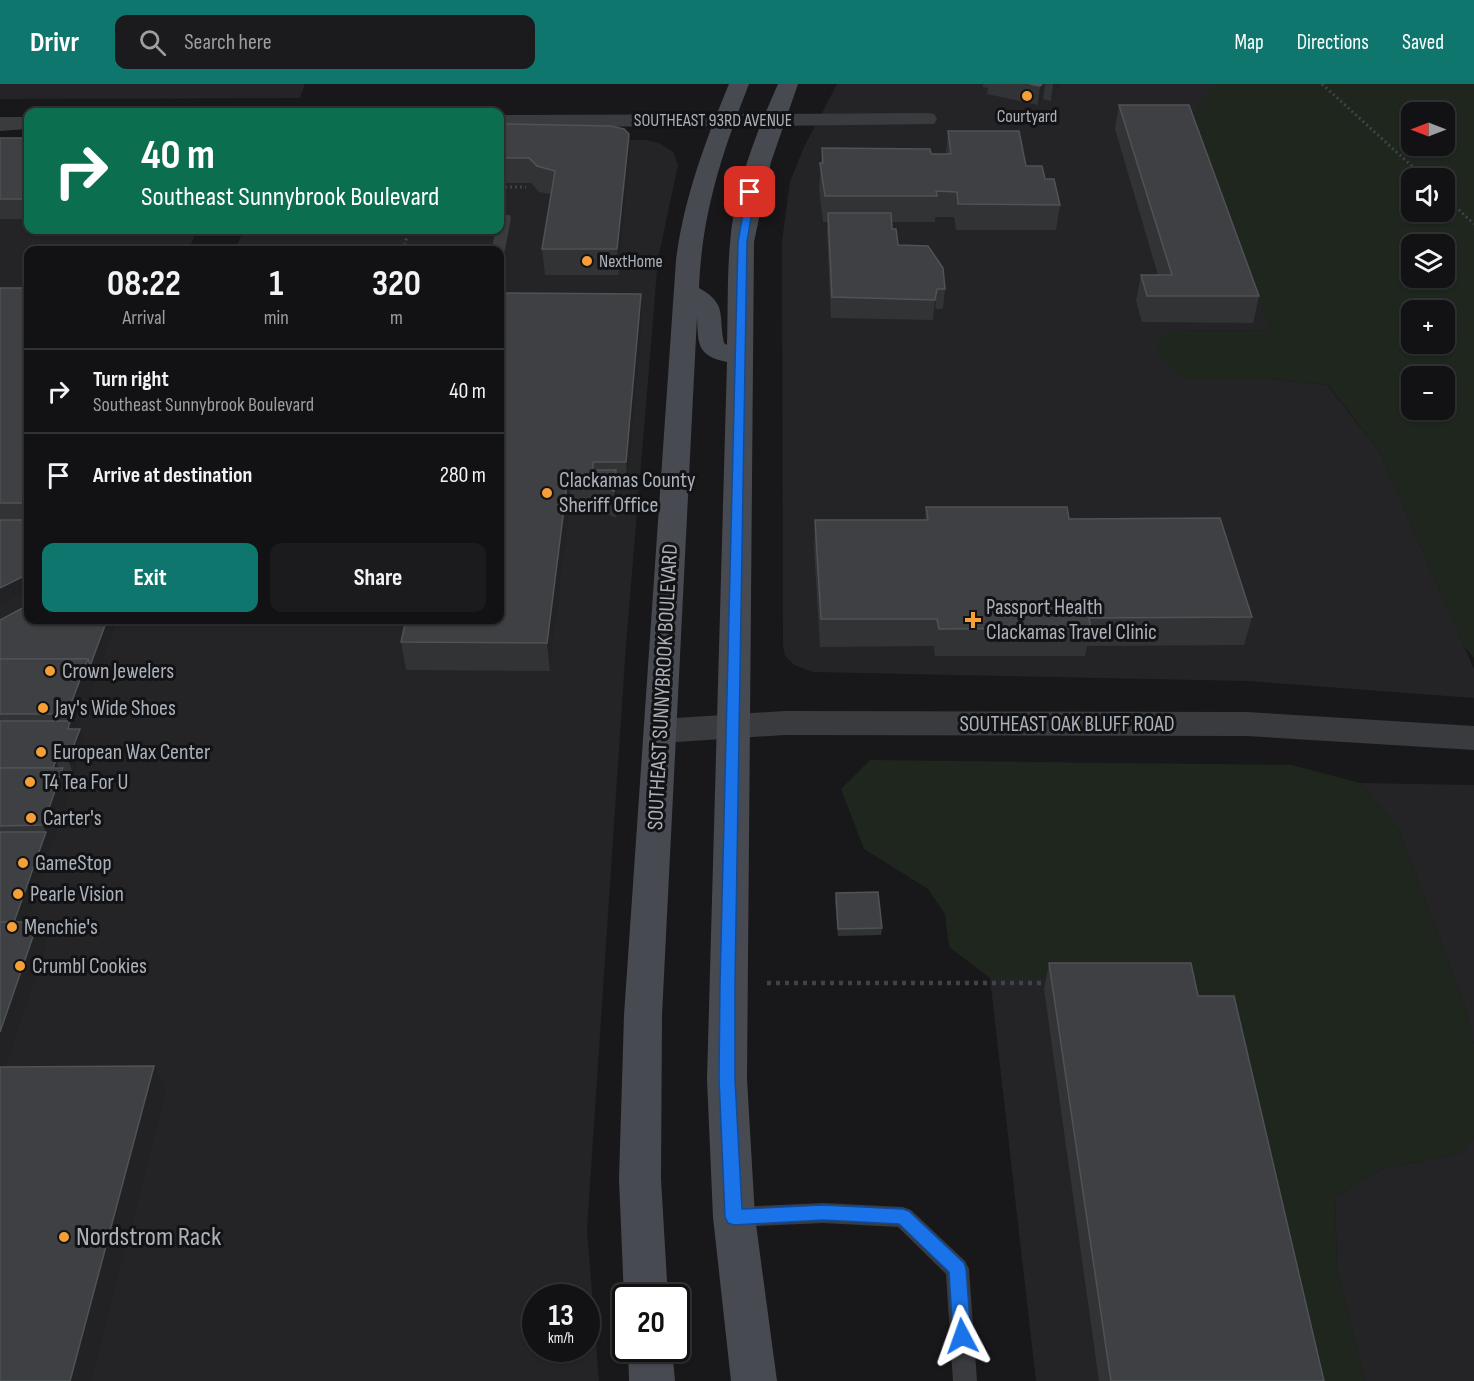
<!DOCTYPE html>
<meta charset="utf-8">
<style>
:root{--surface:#121214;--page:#1b1b1d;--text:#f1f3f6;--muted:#9c9ea0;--line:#313234;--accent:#0f766e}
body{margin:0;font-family:"Sofia Sans Condensed",sans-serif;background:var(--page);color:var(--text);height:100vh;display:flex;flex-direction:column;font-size:22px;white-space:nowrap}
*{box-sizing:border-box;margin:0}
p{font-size:20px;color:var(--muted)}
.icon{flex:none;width:33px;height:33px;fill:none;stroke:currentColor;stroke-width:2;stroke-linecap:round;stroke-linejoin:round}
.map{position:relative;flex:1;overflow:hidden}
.sheet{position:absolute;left:24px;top:162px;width:480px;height:378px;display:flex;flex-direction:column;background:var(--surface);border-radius:12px;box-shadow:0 2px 4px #0004,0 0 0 2px var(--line)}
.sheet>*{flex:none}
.top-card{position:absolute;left:24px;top:24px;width:480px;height:126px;border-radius:12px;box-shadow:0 2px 4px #0004,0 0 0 2px var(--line);background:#0b6e4f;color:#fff;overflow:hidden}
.needle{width:39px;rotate:270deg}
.controls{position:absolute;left:1401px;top:18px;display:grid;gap:12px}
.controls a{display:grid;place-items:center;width:54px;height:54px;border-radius:12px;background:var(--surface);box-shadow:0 2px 4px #0004,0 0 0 2px var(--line);font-size:30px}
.speed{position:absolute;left:522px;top:1200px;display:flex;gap:12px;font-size:30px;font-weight:700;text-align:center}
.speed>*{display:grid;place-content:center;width:78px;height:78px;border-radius:50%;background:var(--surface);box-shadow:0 2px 4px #0004,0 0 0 2px var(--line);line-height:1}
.speed small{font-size:15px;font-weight:400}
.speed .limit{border:3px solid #111;border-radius:9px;background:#fff;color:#111}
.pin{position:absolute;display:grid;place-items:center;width:51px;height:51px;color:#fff;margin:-26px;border-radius:12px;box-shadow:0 3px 9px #0006}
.me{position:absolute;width:66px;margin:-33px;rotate:356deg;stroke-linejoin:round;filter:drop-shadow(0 0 4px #0008)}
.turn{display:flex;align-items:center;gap:21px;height:126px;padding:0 18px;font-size:27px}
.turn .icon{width:78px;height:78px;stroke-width:2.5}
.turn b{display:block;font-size:42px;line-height:51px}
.eta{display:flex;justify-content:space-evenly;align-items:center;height:102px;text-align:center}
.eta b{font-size:36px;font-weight:700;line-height:42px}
.cta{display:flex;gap:12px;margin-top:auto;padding:12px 18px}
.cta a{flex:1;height:69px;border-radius:12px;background:var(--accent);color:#fff;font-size:24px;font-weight:700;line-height:69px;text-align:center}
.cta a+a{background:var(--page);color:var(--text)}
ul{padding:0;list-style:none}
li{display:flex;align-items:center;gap:18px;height:84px;padding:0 18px;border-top:2px solid var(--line)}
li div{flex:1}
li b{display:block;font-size:22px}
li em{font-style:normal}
header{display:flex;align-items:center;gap:36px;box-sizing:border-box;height:84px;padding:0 30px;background:var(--accent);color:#fff}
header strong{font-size:28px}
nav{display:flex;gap:33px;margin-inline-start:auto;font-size:21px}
.search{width:420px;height:54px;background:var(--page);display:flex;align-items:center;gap:15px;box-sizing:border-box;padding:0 21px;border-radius:12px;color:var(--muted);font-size:22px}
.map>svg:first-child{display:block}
.built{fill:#242427;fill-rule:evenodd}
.green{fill:#1e261e;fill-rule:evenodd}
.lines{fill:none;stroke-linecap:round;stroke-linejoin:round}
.path-far1{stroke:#3f4246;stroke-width:3;stroke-dasharray:2 3;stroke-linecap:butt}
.path{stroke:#3f4246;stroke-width:4.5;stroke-dasharray:4 5;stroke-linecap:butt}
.service{fill:#393b3f;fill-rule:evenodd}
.minor{fill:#393b3f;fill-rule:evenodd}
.tertiary{fill:#393b3f;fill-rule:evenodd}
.secondary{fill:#474a50;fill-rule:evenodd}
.wall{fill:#313335}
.shaded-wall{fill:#222224}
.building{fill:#3e4043;stroke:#4f5256;stroke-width:1.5}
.route{fill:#1a73e8;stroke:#114b97;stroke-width:1.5}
.poi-dot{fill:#f59f36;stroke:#131315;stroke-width:2}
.labels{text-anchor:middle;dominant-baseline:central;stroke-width:6;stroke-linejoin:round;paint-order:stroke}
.far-poi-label{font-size:18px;fill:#aab1ba;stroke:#131315}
.far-street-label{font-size:18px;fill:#aab1ba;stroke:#131315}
.poi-label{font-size:22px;fill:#aab1ba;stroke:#131315;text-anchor:start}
.street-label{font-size:22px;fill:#aab1ba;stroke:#131315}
.near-poi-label{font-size:27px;fill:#aab1ba;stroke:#131315;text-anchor:start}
</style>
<header>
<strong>Drivr</strong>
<div class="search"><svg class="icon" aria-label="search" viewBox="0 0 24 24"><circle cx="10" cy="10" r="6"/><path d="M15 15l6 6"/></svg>Search here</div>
<nav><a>Map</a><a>Directions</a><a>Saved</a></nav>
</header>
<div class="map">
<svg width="1474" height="1297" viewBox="0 0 1474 1297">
<rect width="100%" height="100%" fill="#18181a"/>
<g class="built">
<path d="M0 0H305L300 14 0 15Z"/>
<path d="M837 0H1216L1270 246 1172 247 1270 295 1327 301 1380 368 1474 585V614L1247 597 813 588 794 581 785 572 783 562 782 157 790 98 803 65Z"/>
<path d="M500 55 645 56 659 59 673 68 678 81 658 175 626 560 587 1145 599 1297H0V60L28 59V146H197L188 166H28V536H500V166H235L244 146H500ZM536 1214H586V1264H536Z"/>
<path d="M1360 699 1474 701V960L1464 920 1398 744Z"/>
<path d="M990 894H1184L1237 933 1321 1297H1036Z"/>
<path d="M1474 1053V1297H1365L1337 1186 1335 1112 1382 1085 1462 1069Z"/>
</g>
<g class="green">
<path d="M1216 0H1474V574L1464 562 1380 368 1328 301 1270 295H1187L1159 273 1156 258 1172 247 1270 246 1190 32ZM1412 28H1444V62H1412ZM1412 94H1444V128H1412ZM1412 160H1444V194H1412ZM1412 226H1444V260H1412ZM1412 292H1444V326H1412Z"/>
<path d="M870 676 1292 681 1360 699 1398 744 1464 920 1474 960V1053L1463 1069 1382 1085 1335 1112 1337 1186 1365 1297H1321L1237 933 1184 894H990L949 863 945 830 928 805 864 765 841 705Z"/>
</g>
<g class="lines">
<g class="path-far1">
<path d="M1322 0 1425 94"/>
<path d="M500 103H526"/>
<path d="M1444 112 1474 140"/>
<path d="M403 166 409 146"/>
</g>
<path class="path" d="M767 899H1048"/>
<g class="service">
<path d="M500 130 510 131 511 134 505 166 500 170V166H491L496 146H500Z"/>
<path d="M823 1119 903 1123 911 1126 965 1177 969 1185 977 1297H953L946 1190 898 1143 823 1139 734 1143 726 1140 723 1133 726 1126 734 1123Z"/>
</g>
<path class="minor" d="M926 29 934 30 937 35 934 40 773 42 765 41 762 36 765 31 773 30Z"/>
<g class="tertiary">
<path d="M773 30 781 31 784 36 781 41 773 42 500 43V31Z"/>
<path d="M0 33H28V45L0 47Z"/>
<path d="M785 627 1247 628 1474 642V666L1247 652 785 651 661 659 649 655 645 647 649 639 661 635Z"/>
</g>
<g class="secondary">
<path d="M729 0H749C722 69 702 129 699 204 728 220 718 232 724 259L727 261C728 228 727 193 730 159 734 105 756 49 778 0H798L771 78 754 158 747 995 755 1133 777 1297H731L713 1133 707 995 727 278C697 272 698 260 697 233L662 931 661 1095 668 1214H626V1217L624 1214 619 1095 624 931 676 176C684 114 705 58 729 0Z"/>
<path d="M628 1264H672L675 1297H629Z"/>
</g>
</g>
<g class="wall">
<path d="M983 0H1062L1051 17 1043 15 1038 21 987 10 988 4 983 3Z"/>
<path d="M1119 21 1259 212 1253 239 1142 238 1136 217 1141 191H1158L1115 45Z"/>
<path d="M948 47 1026 82 1045 95 1060 121 1056 146H956L954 133H935V138H891L892 145 898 161 945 205 943 225H935L933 236 831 234 827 149V138H823L819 105 822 64 946 70Z"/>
<path d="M629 50 631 75 619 191H545L542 165 551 110 539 108 531 99H500V64Z"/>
<rect x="0" y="54" width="28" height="81"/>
<path d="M0 204H28V508L0 521Z"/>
<path d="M641 210 643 236 628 406H617L618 413 616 434 588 421H571L550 587 406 586 401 558Z"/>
<path d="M926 423 1069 435 1252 533 1244 561 1087 562 1085 572H935L934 562 820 563 814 464 815 436H925Z"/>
<path d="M0 536H118L78 645 86 660 74 691H66L72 705 26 838H38L48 859 6 983 166 1008 0 1297Z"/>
<path d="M836 809 882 844 881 851 838 852 835 816Z"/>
<path d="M1049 879 1198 912 1324 1297H1099L1044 905Z"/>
</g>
<g class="shaded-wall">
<path d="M1042 0H1045L1043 15 1038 21 1040 2Z"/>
<path d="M1053 0H1062L1051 17Z"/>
<path d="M629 50 631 75 619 191 617 165Z"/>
<path d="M26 109 28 117V134L22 115Z"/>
<path d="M937 205 935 225 933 236 935 216Z"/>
<path d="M641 210 643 236 628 406 626 378Z"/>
<path d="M616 386 618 413 616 434 614 407Z"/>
<path d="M568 393 571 421 550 587 547 559Z"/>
<path d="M28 490V508L0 521V504Z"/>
<path d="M107 536H118L76 651 67 630 88 575Z"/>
<path d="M70 637 76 651 68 645Z"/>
<path d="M80 645 86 660 74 691 68 676Z"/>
<path d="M56 676 61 689 63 684 72 705 52 763 43 741 50 691Z"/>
<path d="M46 748 52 763 19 860 11 845Z"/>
<path d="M38 838 48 859 0 1001V948Z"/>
<path d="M154 982 166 1008 91 1297H70Z"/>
</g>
<g class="building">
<path d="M1030 0H1042L1040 2Z"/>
<path d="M1119 21H1189L1259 212H1147L1141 191H1172Z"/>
<path d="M505 40 611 42 624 45 629 50 617 165H542L555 87 537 82 529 74H500V64Z"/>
<path d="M948 47H1019L1026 82H1042L1045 95H1054L1060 121 958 120 957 108 936 107 937 112H825L820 79H823L822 64 930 65 931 70H951Z"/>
<path d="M0 54H28V109H26L22 115H0Z"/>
<path d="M828 129H891L892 145H896L898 161 928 162 943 184 945 205H937L935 216 832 213Z"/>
<rect x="0" y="204" width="28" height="215"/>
<path d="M500 209 641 210 626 378H593V386H616L614 407 586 393H568L547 559 401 558 406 536H500Z"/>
<path d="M926 423H1067L1069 435 1220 434 1252 533 1089 534 1091 544 939 545 937 535H821L815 436H928Z"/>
<path d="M0 436H28V490L0 504Z"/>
<path d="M28 521V536H107L90 582 88 575H0V536Z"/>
<path d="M0 575H88L67 630H0Z"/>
<path d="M0 637H70L68 645H80L68 676H56L53 684H0Z"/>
<path d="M0 684H63L43 741 0 742Z"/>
<path d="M0 748H46L14 838H0Z"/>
<path d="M878 808 882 844 838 845 836 809Z"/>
<path d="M0 838H38L0 948Z"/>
<path d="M1049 879H1191L1198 912H1234L1324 1297H1111Z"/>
<path d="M154 982 70 1297H0V983Z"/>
</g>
<path class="route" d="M747 106 755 108 747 158 735 900V995L742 1125 823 1121 903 1125 909 1127 964 1179 966 1185 971 1252 968 1258 962 1261 955 1258 953 1252 949 1188 899 1140 823 1136 734 1141 728 1139 725 1133 719 995 720 900 738 158Z"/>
<g class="poi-dot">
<circle cx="1027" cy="12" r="6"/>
<circle cx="587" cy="177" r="6"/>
<circle cx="547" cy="409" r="6"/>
<path d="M970 527h6v6h6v6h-6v6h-6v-6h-6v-6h6z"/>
<circle cx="50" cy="587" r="6"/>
<circle cx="43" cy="624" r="6"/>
<circle cx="41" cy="668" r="6"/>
<circle cx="30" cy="698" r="6"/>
<circle cx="31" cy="734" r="6"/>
<circle cx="23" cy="779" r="6"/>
<circle cx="18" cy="810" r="6"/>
<circle cx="12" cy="843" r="6"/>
<circle cx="20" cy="882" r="6"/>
<circle cx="64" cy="1153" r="6"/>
</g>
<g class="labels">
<g class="far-poi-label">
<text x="1027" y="32">Courtyard</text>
<text x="599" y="177" text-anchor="start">NextHome</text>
</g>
<g class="far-street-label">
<text x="713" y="36">SOUTHEAST 93RD AVENUE</text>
</g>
<g class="poi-label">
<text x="559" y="396">Clackamas County<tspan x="559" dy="25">Sheriff Office</tspan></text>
<text x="986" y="523">Passport Health<tspan x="986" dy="25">Clackamas Travel Clinic</tspan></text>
<text x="62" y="587">Crown Jewelers</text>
<text x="55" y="624">Jay's Wide Shoes</text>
<text x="53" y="668">European Wax Center</text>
<text x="42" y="698">T4 Tea For U</text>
<text x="43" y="734">Carter's</text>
<text x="35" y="779">GameStop</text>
<text x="30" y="810">Pearle Vision</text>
<text x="24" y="843">Menchie's</text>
<text x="32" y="882">Crumbl Cookies</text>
</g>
<g class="street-label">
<text transform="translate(663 603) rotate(-87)">SOUTHEAST SUNNYBROOK BOULEVARD</text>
<text x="1067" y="640">SOUTHEAST OAK BLUFF ROAD</text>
</g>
<g class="near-poi-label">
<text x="76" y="1153">Nordstrom Rack</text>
</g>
</g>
</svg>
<div class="controls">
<a><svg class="needle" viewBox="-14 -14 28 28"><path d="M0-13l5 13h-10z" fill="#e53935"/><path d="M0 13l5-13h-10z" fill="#9c9ea0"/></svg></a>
<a><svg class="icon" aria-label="sound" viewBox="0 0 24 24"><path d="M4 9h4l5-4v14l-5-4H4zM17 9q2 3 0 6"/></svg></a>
<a><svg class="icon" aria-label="layers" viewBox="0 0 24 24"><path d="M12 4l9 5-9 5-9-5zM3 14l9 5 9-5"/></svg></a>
<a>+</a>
<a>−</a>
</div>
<div class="speed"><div>13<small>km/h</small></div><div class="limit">20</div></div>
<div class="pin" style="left:750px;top:108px;background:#d93025"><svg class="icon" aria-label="arrive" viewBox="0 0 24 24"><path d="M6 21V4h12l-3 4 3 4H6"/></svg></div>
<svg class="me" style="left:962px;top:1252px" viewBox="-20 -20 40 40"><path d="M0-17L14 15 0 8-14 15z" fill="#1a73e8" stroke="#fff" stroke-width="4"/></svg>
<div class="top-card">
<div class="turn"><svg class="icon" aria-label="right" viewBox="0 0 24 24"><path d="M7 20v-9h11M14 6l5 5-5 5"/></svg><div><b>40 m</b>Southeast Sunnybrook Boulevard</div></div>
</div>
<section class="sheet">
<div class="eta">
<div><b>08:22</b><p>Arrival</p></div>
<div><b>1</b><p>min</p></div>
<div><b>320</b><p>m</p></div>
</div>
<ul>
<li><svg class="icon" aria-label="right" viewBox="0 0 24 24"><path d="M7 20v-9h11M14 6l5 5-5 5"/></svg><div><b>Turn right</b><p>Southeast Sunnybrook Boulevard</p></div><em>40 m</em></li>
<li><svg class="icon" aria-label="arrive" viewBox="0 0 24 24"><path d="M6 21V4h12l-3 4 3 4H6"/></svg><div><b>Arrive at destination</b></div><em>280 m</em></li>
</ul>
<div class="cta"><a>Exit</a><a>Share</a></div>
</section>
</div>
